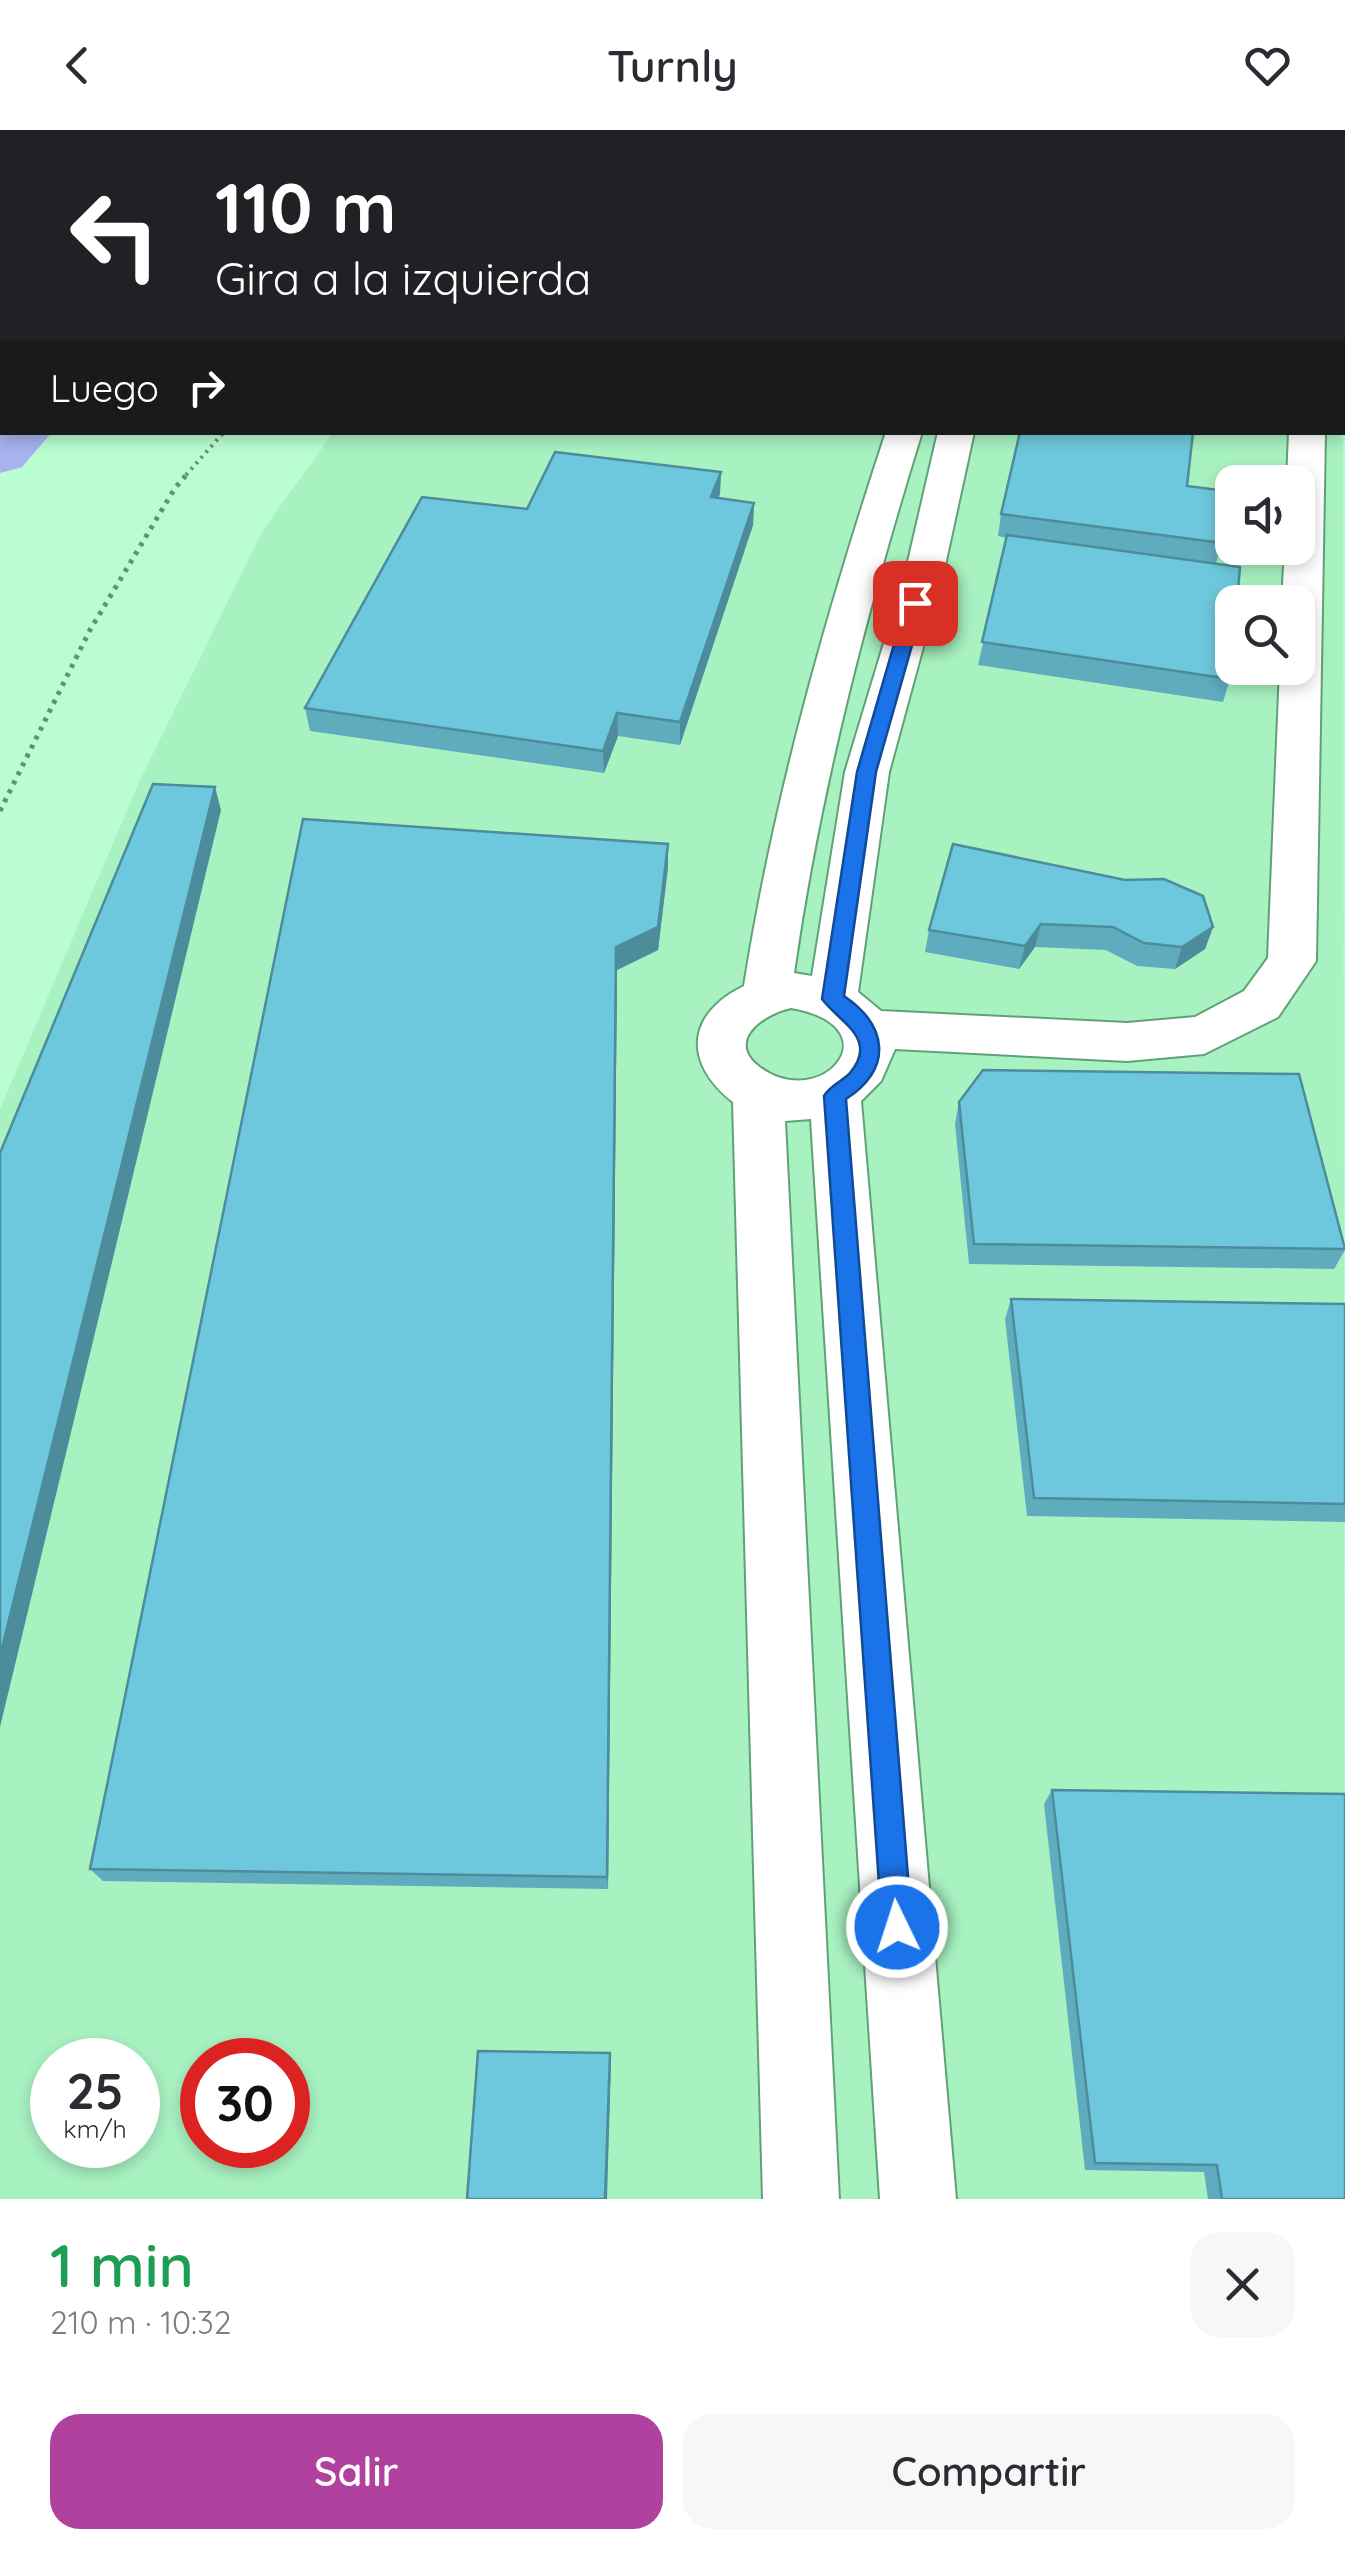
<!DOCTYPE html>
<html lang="es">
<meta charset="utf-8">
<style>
:root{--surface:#fff;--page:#f7f7f7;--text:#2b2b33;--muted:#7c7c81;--accent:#b0419e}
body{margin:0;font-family:Quicksand,sans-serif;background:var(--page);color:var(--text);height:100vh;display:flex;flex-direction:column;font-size:38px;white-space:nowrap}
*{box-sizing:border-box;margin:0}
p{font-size:32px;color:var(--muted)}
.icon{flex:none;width:55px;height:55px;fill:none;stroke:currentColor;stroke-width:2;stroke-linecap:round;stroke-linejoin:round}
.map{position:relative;height:2069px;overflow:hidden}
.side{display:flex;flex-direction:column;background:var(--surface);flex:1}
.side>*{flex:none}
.top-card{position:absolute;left:0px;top:0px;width:1345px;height:305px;box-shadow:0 5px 15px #0003;background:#202124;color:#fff;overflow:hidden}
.fabs{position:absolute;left:1215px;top:335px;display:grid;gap:20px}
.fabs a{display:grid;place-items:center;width:100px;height:100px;border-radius:20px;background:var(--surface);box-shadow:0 5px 15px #0003;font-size:50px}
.speed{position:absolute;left:30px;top:1908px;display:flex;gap:20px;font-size:50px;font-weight:700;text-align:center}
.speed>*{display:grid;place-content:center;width:130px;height:130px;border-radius:50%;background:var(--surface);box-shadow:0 5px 15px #0003;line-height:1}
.speed small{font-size:25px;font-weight:400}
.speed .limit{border:15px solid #d22;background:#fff;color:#111}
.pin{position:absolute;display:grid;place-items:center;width:85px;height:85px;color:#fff;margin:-42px;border-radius:20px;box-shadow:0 5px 15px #0006}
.me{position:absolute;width:110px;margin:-55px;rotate:356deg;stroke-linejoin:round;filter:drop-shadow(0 0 8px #0008)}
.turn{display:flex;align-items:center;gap:35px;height:210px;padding:0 50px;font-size:45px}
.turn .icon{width:130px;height:130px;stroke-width:2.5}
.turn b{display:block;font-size:70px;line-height:85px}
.then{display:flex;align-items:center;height:95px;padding:0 50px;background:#0003;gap:20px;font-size:38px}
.round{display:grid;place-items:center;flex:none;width:105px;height:105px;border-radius:30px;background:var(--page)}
.overview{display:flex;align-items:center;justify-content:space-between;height:170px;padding:0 50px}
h1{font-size:60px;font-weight:600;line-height:75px;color:#1e9e55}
.primary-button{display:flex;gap:20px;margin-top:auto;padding:20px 50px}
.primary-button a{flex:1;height:115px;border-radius:30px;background:var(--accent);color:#fff;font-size:40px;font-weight:600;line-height:115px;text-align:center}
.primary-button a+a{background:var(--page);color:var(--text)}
header{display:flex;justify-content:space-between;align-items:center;height:130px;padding:0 50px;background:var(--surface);font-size:45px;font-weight:600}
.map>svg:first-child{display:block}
.built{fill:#a8f2c1;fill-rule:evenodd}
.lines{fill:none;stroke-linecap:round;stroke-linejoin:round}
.river{fill:#a6b3ee;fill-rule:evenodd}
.minor-casing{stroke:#61a178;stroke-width:4}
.major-casing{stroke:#fff;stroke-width:4}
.path-far1{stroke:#629273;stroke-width:4;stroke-dasharray:2.5 5;stroke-linecap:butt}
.path{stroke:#629273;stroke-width:5;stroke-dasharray:4 6;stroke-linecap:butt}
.minor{fill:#fff;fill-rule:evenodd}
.major{fill:#fecdf3;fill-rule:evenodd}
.wall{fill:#5facbe}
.shaded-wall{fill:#4d8c9b}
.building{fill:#6ec8dd;stroke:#4d8c9b;stroke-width:2.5}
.route{fill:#1a73e8;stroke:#114b97;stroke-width:2.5}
</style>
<header><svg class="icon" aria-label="back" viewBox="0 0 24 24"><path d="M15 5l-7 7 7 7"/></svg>Turnly<svg class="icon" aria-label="heart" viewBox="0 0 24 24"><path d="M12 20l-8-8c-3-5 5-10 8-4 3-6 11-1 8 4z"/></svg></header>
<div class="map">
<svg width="1345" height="2069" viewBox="0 0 1345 2069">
<rect width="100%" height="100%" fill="#bafdd0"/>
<path class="built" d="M1343 172 1345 2069H0V979L140 650 263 400 333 303 1342 302ZM1232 352H1298V418H1232ZM1232 472H1298V538H1232ZM52 1930H138V2015H52ZM202 1930H288V2015H202Z"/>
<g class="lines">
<g class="river">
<rect x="1342" y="38" width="3" height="32"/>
<path d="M0 288 2 302H52L22 337 0 343Z"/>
</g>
<defs>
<path id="minor" d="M886 302H922C867 480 820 659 794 843L812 846 845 642 906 440 938 302H974L944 440 889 642 858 862 881 881 1127 893 1195 887 1244 861 1268 828 1280 538H1298V472H1282L1285 418H1298V352H1287L1289 302H1325L1316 831 1278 887 1204 924 1127 931 895 919 881 951 861 971 956 2069H880L811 989 785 991 839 2069H763L733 972C683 933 686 884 744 856 774 667 826 484 886 302ZM791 878C898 897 819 986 757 935 726 909 766 883 791 878Z"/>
<path id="major" d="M2 118V139L0 140V119Z"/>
</defs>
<use href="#minor" class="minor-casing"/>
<use href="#major" class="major-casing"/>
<path class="path-far1" d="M186 345 224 302"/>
<path class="path" d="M0 681 90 500 175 358 188 343"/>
<use href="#minor" class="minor"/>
<use href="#major" class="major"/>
</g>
<g class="wall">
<path d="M721 342 719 368 754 373 753 395 680 615 618 606 604 643 310 601 305 578 527 379Z"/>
<path d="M1187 356 1222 413 1216 433 1230 549 1223 572 978 535 1007 408 998 406 1001 384Z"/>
<path d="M668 714V737L658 820 617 840 608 1759 103 1751 90 1739Z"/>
<path d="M953 714 1213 797 1205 819 1175 839 1137 836 1106 820 1035 817 1019 839 925 822 929 800Z"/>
<path d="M959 972 1345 1117V1120L1334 1139 969 1134 955 994Z"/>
<path d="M1011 1169 1345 1174V1392L1027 1386 1005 1189Z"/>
<path d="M1052 1660 1345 2069H1208L1204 2042 1085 2040 1044 1674Z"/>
</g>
<g class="shaded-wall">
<path d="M721 342 720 364 711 390V367Z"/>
<path d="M754 373 753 395 680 615V592Z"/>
<path d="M617 583 618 606 604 643 603 621Z"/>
<path d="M215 657 221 680 0 1597V1526Z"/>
<path d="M668 714V737L658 820 617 840 608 1759 607 1747 616 817Z"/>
<path d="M1041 794 1035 817 1019 839 1025 816Z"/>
<path d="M1213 797 1205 819 1175 839 1182 817Z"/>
<path d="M610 1923 611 1932 607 2069H605Z"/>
</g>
<g class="building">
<path d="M1020 302H1193L1187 356 1227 361 1222 413 1001 384Z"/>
<path d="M555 322 721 342 711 367 754 373 680 592 617 583 603 621 305 578 422 367 527 379Z"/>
<path d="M1007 405 1240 437 1237 472H1232V524L1230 549 982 512Z"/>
<path d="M153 654 215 657 0 1526V1023Z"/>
<path d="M303 689 668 714 658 797 616 817 607 1747 90 1739Z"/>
<path d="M953 714 1125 750 1164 749 1203 766 1213 797 1182 817 1144 813 1113 797 1041 794 1025 816 929 800Z"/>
<path d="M983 940 1299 944 1345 1119 974 1114 959 972Z"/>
<path d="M1011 1169 1345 1174V1374L1034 1368Z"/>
<path d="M1052 1660 1345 1664V2069H1222L1217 2035 1095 2033Z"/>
<path d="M478 1921 610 1923 605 2069H467Z"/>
</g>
<path class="route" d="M915 468 924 473 876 642 844 866C888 896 893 938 846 969L912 1797 908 1808 897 1812 886 1808 882 1797 824 966C830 956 841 952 849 944 880 909 839 892 822 869L857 642 906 473Z"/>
</svg>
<div class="fabs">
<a><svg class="icon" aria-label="sound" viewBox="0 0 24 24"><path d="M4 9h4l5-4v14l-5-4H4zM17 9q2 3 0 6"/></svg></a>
<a><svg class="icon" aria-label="search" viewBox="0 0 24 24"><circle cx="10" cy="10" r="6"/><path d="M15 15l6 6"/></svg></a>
</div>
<div class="speed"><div>25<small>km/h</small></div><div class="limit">30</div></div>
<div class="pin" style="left:915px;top:473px;background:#d93025"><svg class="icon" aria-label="arrive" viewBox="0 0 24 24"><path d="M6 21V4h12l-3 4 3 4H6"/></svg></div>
<svg class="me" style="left:897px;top:1797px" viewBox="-20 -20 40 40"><circle r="17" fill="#1a73e8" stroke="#fff" stroke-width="3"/><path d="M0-11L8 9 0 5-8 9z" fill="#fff"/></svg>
<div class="top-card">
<div class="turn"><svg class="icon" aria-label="left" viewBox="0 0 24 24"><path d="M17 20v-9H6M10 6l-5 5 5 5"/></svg><div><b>110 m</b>Gira a la izquierda</div></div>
<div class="then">Luego<svg class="icon" aria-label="right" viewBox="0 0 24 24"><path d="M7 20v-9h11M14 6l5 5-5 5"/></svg></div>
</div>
</div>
<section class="side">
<div class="overview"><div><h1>1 min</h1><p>210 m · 10:32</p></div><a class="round"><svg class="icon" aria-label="close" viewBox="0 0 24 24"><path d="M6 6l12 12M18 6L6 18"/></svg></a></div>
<div class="primary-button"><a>Salir</a><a>Compartir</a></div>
</section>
